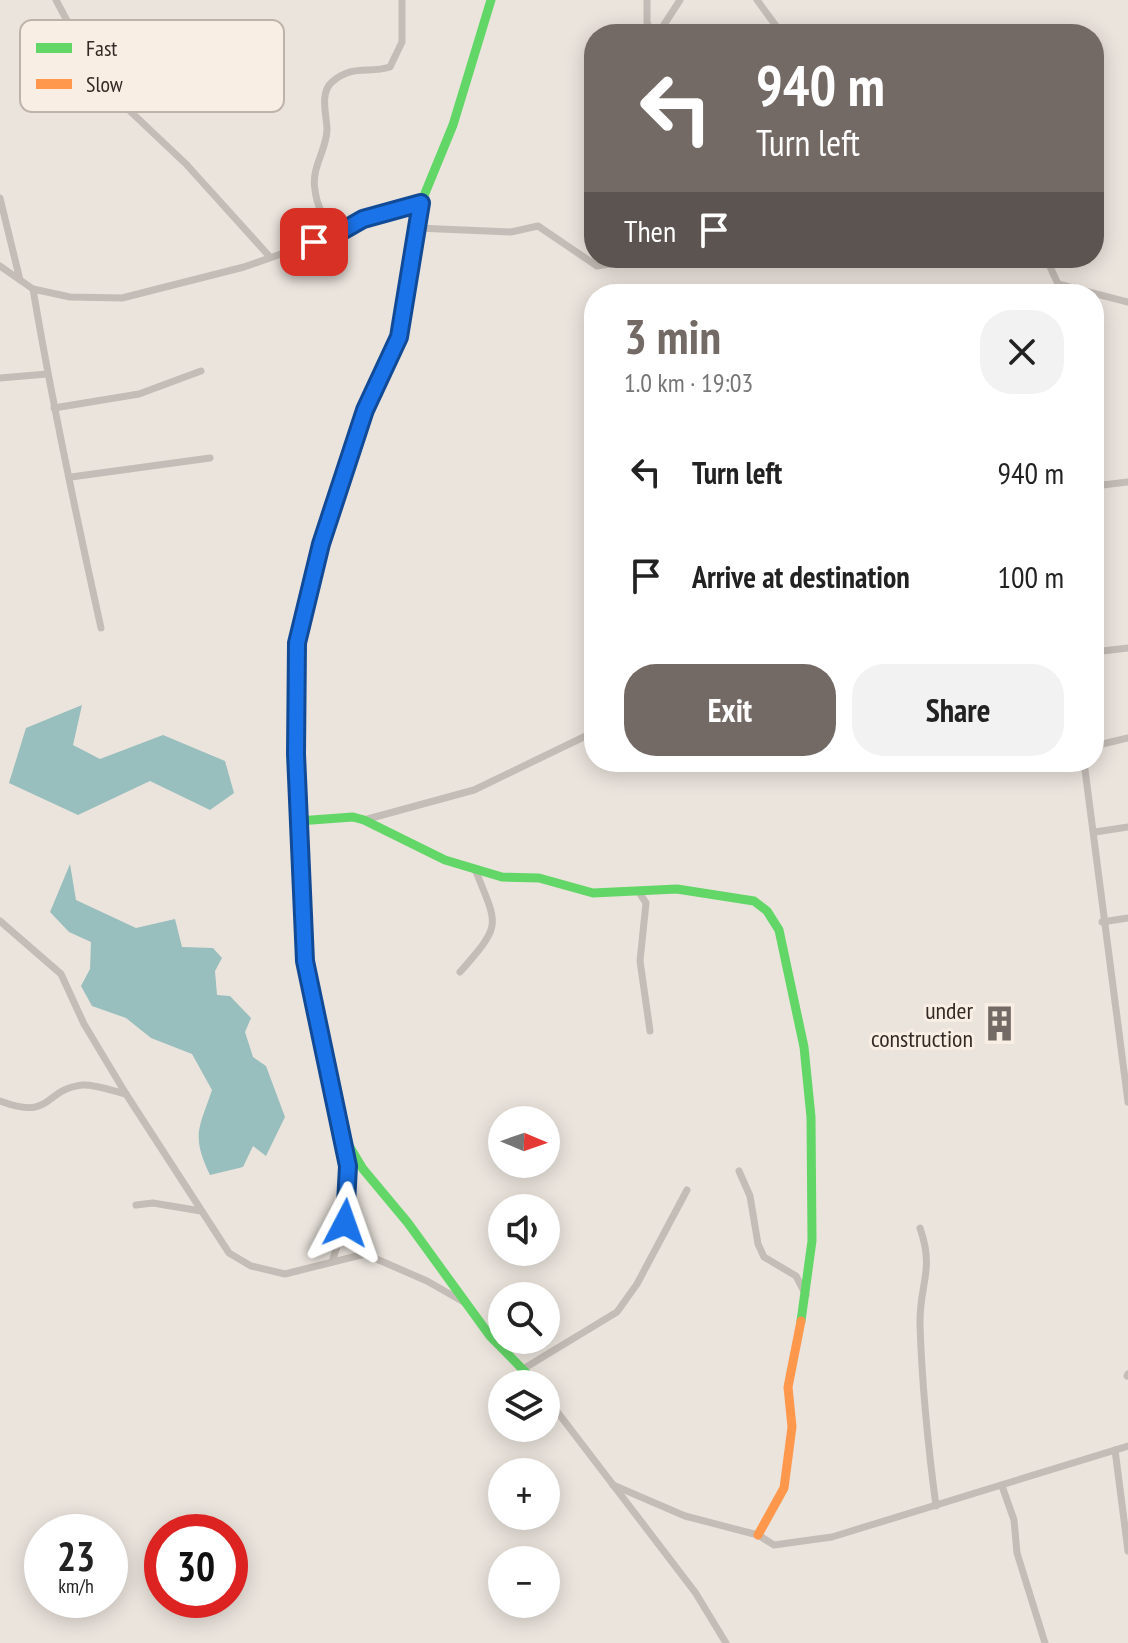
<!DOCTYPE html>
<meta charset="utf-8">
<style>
:root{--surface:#fff;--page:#f2f2f2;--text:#222;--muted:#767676;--accent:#746a65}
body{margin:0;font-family:"PT Sans Narrow",sans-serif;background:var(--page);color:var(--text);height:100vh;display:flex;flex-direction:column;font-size:30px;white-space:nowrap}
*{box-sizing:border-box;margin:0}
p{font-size:26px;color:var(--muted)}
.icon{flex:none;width:44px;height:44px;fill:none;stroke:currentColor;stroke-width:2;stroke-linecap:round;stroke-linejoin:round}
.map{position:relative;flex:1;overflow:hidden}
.side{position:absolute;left:584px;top:284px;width:520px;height:488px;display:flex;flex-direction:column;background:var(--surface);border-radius:32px;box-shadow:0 4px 20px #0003}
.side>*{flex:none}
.hud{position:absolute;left:584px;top:24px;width:520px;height:244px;border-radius:32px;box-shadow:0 4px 20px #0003;background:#746a65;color:#fff;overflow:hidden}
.needle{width:52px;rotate:92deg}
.fabs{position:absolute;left:488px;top:1106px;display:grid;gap:16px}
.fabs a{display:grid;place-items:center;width:72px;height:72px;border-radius:50%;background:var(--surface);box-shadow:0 4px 20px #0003;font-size:40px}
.speed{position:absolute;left:24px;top:1514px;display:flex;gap:16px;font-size:40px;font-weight:700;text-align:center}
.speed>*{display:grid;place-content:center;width:104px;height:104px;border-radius:50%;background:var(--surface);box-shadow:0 4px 20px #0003;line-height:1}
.speed small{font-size:20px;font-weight:400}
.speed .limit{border:12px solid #d22;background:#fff;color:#111}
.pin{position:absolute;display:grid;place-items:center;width:68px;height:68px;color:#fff;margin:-34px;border-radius:16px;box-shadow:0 4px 12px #0006}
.me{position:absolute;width:88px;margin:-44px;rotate:4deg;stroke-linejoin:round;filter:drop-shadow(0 0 6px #0008)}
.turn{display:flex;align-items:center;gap:28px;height:168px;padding:0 40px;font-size:36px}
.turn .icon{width:104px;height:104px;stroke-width:2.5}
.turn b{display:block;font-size:56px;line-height:68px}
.then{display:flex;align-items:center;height:76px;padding:0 40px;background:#0003;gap:16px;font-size:30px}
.round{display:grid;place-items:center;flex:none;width:84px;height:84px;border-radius:32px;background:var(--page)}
.overview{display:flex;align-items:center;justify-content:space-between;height:136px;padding:0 40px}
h1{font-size:48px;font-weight:700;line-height:60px;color:var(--accent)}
.action{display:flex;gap:16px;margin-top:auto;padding:16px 40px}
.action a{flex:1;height:92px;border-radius:32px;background:var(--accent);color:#fff;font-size:32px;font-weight:700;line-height:92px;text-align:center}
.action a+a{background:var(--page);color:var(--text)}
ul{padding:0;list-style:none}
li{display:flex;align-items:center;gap:24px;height:104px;padding:0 40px}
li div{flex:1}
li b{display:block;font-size:30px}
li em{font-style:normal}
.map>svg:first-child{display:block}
.water{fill:#98bebd}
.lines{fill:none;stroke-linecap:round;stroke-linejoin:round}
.street{stroke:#c4bcb6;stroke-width:7}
.fast{stroke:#63d668;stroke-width:9}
.slow{stroke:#ff974d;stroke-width:9}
.route-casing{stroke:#114b97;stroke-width:20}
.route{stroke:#1a73e8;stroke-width:14}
.labels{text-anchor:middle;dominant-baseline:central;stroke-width:6;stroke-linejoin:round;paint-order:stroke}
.poi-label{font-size:24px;fill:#342925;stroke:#f9eee3;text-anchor:end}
.key{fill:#f9eee3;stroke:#beb3aa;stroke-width:2}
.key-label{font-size:22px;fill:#342925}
</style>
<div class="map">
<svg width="1128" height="1643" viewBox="0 0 1128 1643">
<rect width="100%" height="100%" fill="#ebe4dd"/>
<g class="water">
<path d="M82 705 73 745 100 759 163 735 225 761 234 793 210 810 150 781 78 815 9 783 26 728Z"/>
<path d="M70 864 76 900 136 928 175 919 182 947 213 948 222 958 215 971 217 995 230 996 251 1018 245 1032 253 1057 266 1066 285 1117 266 1156 253 1146 243 1167 210 1175C191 1135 199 1129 212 1090L192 1054 151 1038 126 1018 92 1006 81 986 90 969 91 942 69 932 50 912Z"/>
</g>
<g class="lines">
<g class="street">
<path d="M56 0 89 62 113 95 186 164 270 257"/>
<path d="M647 0V23L653 34"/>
<path d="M757 0 782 34"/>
<path d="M658 34 680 0"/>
<path d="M0 198 20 280"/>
<path d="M417 228 511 232 538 226 597 266 645 258"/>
<path d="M335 235C326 221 317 208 315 190 311 167 326 152 327 130 327 116 319 93 332 82 353 64 368 74 390 67L402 42V0"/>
<path d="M1046 258 1058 284 1128 302"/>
<path d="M0 266 33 289 70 297 122 298 244 267 335 235 363 219 421 203"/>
<path d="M33 289C52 402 76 515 101 628"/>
<path d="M0 378 47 374"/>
<path d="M54 408 139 394 201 371"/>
<path d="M71 477 210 458"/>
<path d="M1094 486 1128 482"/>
<path d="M1094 652 1128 648"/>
<path d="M1094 746 1128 738"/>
<path d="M1084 762 1128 1102"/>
<path d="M364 820 474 790 594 732"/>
<path d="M1095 832 1128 827"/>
<path d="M639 892 646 903 640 961 650 1031"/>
<path d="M0 921 61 974 84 1024 126 1094 229 1253 251 1266 285 1274 365 1254 427 1281 462 1301"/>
<path d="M1102 922 1128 918"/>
<path d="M460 972C503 923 498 927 475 869"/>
<path d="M0 1101C54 1121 42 1090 82 1085 95 1084 113 1091 126 1094"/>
<path d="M739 1171 750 1196 758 1244 764 1257 796 1276 806 1295"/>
<path d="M136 1205 153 1203 201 1211"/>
<path d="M920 1228C935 1271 919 1284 920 1325 922 1385 928 1446 936 1506"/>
<path d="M332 1262C347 1219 351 1185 343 1141"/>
<path d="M523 1369 617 1312 637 1284 687 1190"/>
<path d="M1127 1376 1128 1374"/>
<path d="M546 1397 695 1592 726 1643"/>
<path d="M1115 1450 1128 1551"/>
<path d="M613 1485 685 1516 758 1535 774 1545 832 1537 1128 1446"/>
<path d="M1002 1486 1014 1520 1017 1553 1045 1643"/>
</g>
<g class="fast">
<path d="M297 717V643L321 544 365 410 399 337 421 203 453 125 491 0"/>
<path d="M298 821 353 817 364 820 445 860 502 877 539 878 593 893 677 889 754 901 767 911 779 930 804 1047 811 1117 812 1241 801 1321"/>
<path d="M309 984 342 1134 363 1169 408 1223 490 1336 537 1384"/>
</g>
<g class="slow">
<path d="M297 717 298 821 309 984"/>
<path d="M758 1535 784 1488 792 1427 788 1387 801 1321"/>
</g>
</g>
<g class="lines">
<defs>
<path id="route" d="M314 242 335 235 363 219 421 203 399 337 365 410 321 544 297 643 296 754 305 961 348 1166 345 1223"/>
</defs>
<use href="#route" class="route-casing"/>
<use href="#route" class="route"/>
</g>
<defs>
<symbol id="building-bare" viewBox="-9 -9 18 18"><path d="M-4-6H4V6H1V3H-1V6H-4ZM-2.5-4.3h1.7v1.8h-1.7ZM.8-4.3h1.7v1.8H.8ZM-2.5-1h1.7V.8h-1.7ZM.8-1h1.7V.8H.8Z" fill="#746a65" stroke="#f9eee3" stroke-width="2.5" paint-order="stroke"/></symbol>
</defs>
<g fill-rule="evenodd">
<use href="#building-bare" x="974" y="998" width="51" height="51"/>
</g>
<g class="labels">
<g class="poi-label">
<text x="973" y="1010">under<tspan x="973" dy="28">construction</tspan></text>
</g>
</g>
<rect x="20" y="20" width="264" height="92" rx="12" class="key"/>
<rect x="36" y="43" width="36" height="10" fill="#63d668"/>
<rect x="36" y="79" width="36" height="10" fill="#ff974d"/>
<g class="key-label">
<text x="86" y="56">Fast</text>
<text x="86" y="92">Slow</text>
</g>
</svg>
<div class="fabs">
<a><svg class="needle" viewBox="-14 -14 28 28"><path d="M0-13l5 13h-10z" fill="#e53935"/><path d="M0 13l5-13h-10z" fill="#767676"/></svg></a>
<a><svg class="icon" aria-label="sound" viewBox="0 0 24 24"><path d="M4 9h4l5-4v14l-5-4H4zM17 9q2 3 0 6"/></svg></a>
<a><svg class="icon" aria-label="search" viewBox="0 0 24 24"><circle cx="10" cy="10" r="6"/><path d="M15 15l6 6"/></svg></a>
<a><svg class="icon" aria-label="layers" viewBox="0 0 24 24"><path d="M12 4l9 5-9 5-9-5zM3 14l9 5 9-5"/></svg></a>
<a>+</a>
<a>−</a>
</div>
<div class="speed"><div>23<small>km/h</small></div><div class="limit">30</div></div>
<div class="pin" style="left:314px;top:242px;background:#d93025"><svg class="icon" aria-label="arrive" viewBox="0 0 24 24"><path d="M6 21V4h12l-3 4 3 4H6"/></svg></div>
<svg class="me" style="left:345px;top:1223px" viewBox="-20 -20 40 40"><path d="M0-17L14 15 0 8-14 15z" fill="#1a73e8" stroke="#fff" stroke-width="4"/></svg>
<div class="hud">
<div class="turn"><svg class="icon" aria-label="left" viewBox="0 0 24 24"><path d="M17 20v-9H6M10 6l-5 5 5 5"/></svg><div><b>940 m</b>Turn left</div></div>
<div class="then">Then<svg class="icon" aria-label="arrive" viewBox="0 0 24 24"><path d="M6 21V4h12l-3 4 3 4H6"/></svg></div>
</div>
<section class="side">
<div class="overview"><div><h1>3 min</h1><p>1.0 km · 19:03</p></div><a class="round"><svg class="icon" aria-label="close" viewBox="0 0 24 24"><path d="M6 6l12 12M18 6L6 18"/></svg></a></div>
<ul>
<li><svg class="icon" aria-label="left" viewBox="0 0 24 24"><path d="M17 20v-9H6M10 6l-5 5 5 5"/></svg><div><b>Turn left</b></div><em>940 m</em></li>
<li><svg class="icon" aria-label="arrive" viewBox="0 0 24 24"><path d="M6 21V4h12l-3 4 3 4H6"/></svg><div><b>Arrive at destination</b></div><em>100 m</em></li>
</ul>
<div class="action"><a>Exit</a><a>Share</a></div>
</section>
</div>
